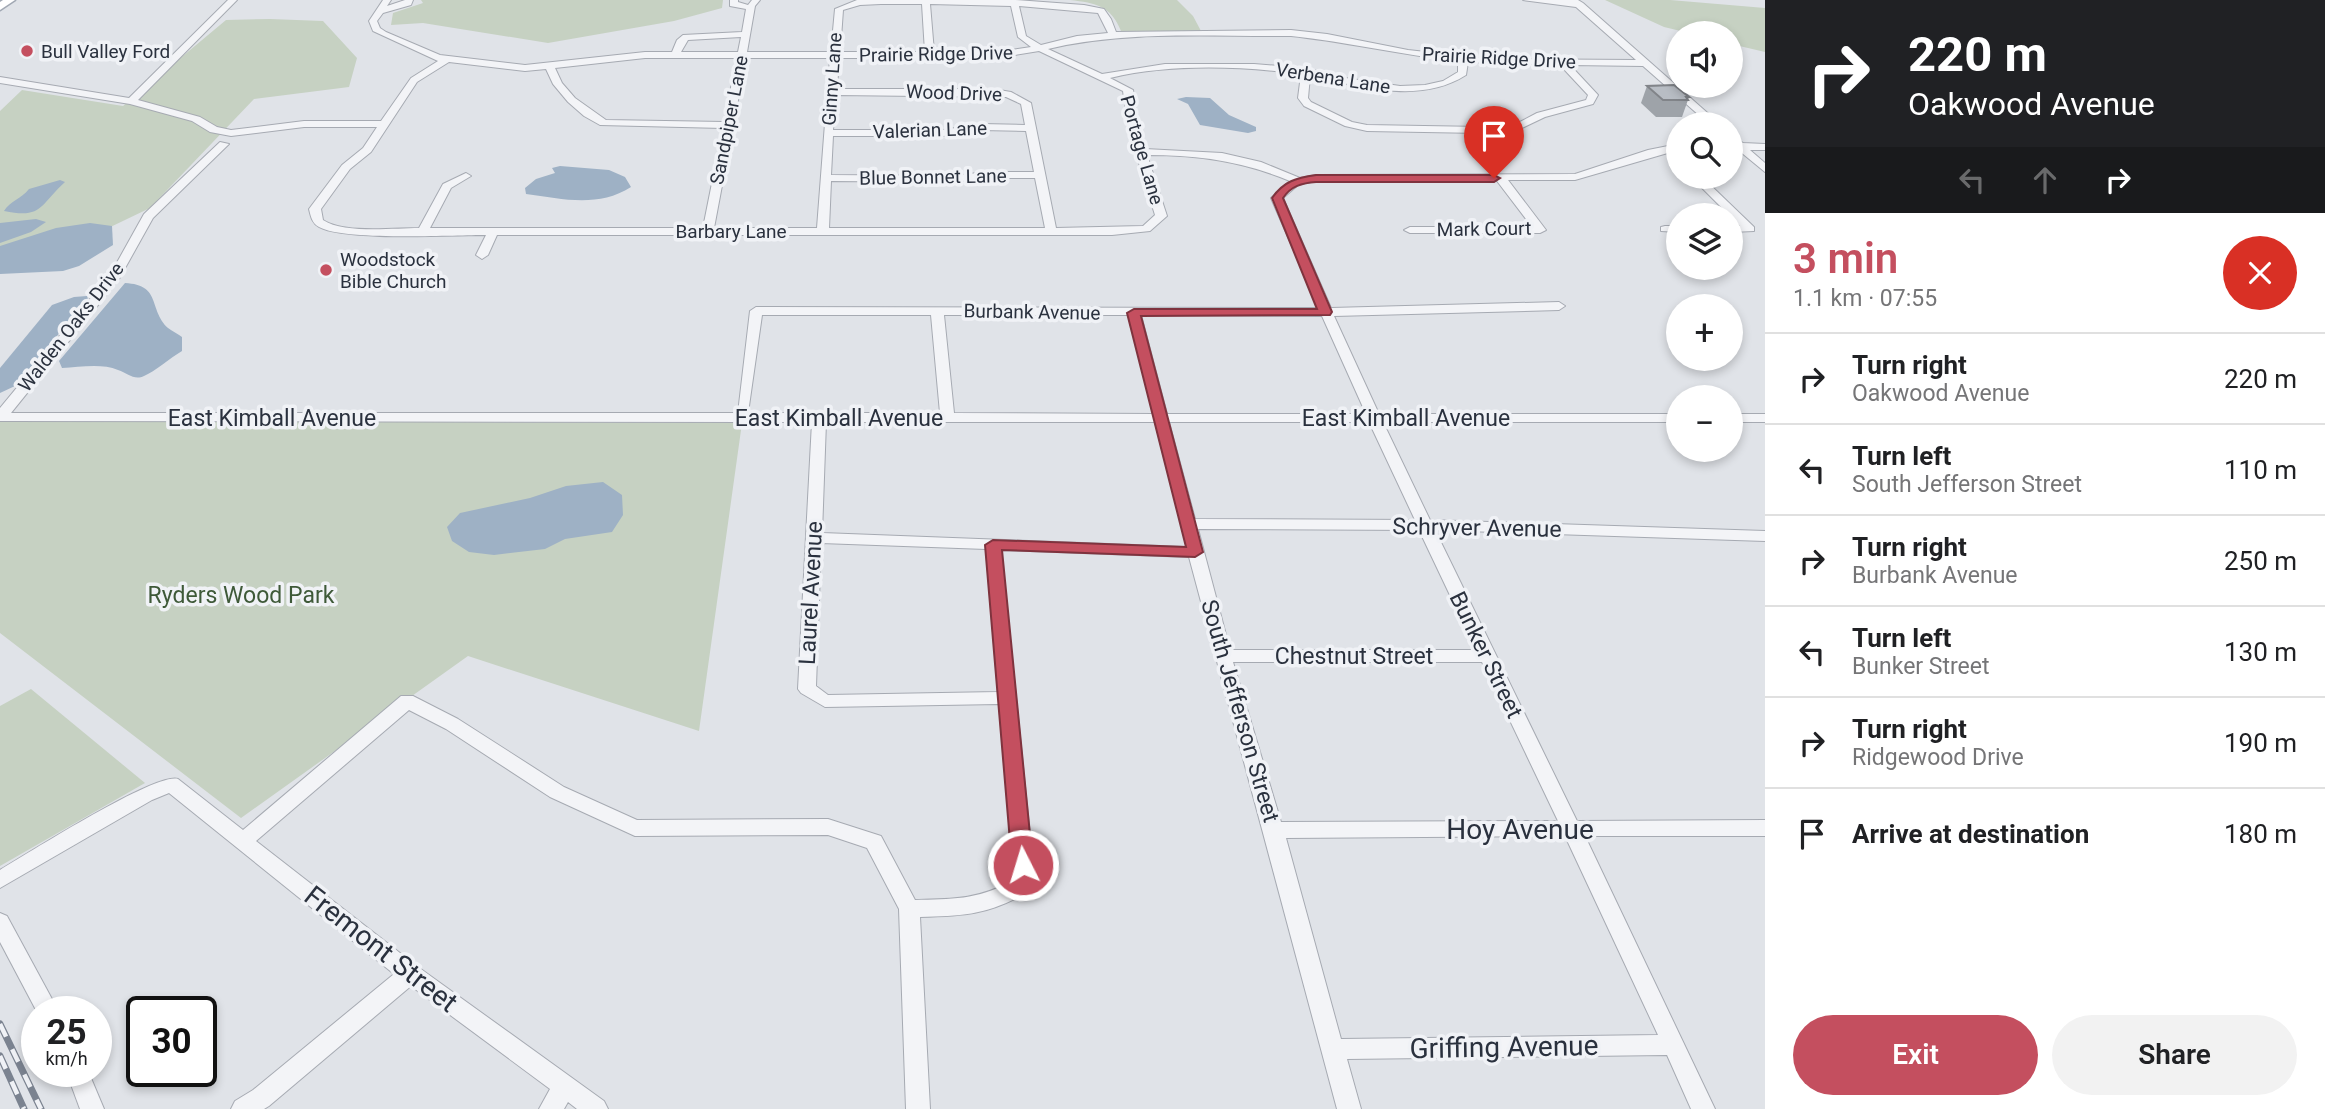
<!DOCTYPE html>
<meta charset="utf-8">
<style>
:root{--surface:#fff;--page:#f2f2f2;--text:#202124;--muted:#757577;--line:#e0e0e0;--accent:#c44f5f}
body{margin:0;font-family:Roboto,sans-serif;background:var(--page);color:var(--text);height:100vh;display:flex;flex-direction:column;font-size:26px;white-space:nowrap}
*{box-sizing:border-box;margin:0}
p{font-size:23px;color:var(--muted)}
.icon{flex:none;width:38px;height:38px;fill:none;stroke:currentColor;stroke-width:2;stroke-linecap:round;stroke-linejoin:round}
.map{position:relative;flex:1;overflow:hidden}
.sheet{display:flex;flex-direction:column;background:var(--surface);width:560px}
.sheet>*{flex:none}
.top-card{background:#202124;color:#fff;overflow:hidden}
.tools{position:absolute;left:1666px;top:21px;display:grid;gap:14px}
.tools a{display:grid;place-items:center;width:77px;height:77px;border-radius:50%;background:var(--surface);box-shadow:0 4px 10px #0003;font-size:35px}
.speed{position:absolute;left:21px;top:996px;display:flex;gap:14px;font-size:35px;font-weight:700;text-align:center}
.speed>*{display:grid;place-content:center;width:91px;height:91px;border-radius:50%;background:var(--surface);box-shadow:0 4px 10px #0003;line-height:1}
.speed small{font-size:18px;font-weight:400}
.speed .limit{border:4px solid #111;border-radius:10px;background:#fff;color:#111}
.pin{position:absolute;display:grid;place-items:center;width:60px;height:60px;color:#fff;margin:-72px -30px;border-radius:50% 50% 50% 0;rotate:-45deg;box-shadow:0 0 7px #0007}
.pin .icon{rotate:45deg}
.me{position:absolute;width:77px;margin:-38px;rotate:355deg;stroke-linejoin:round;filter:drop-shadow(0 0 5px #0008)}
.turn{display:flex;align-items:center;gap:24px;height:147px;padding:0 28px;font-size:32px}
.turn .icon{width:91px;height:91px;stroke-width:2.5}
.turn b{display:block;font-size:49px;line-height:60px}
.lanes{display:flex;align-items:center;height:66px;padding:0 28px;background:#0003;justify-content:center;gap:35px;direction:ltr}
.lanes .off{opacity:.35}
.round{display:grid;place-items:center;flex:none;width:74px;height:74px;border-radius:37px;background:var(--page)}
.headline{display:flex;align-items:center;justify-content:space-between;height:119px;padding:0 28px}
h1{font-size:42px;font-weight:600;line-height:52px;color:var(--accent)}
.action{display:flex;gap:14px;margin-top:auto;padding:14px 28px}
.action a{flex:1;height:80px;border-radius:42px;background:var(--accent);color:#fff;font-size:28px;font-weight:600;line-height:80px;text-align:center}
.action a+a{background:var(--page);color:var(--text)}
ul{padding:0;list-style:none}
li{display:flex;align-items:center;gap:21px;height:91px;padding:0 28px;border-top:2px solid var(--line)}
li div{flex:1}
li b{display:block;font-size:26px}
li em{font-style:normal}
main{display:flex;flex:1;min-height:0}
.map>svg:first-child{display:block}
.green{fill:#c6d1c2}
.water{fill:#9eb1c5}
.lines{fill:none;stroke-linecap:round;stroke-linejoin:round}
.minor-casing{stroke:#a6aab2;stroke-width:2}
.major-casing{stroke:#a1a8b3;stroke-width:3}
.minor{fill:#f3f4f7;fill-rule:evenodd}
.major{fill:#fff;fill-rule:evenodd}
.rail-casing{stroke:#7b8390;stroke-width:7}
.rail{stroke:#f0f2f6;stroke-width:4.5;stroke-dasharray:14;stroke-linecap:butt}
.wall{fill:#9ea3a9}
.building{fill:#b8bdc4;stroke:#818489;stroke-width:2}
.route{fill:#c44f5f;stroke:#7f333e;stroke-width:2}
.poi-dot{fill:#c44f5f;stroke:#f0f2f6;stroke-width:2.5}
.labels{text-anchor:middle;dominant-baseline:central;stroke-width:7;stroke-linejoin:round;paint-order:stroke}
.far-poi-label{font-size:19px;fill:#2a313e;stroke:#f0f2f6;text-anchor:start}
.far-street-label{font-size:19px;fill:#2a313e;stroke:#f0f2f6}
.street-label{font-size:23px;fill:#2a313e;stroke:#f0f2f6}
.park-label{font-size:23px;fill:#3e5938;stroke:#f0f2f6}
.near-street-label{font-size:28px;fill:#2a313e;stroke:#f0f2f6}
</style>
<main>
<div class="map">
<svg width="1765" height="1109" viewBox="0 0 1765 1109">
<rect width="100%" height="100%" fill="#e0e3e8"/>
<g class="green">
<path d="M421 0H723L722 8 674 21 548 43 423 23 391 25 393 13 423 3Z"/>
<path d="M1070 0H1177L1193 16 1201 31H1121C1111 6 1096 3 1070 0Z"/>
<path d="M1605 0H1670L1765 8V52L1731 44V33H1689L1664 27Z"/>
<path d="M270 19 323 21 357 58 349 87 254 99 150 208 25 268 0 269V111L22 90 123 106 226 20Z"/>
<path d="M85 421 742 423 699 731 468 656 241 818 0 633V422Z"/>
<path d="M31 689 145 783 0 866V706Z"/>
</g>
<g class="water">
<path d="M1186 97 1210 98 1229 115 1256 127V131L1248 133 1200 125 1188 104 1177 99Z"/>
<path d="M560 166 609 170 625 177 631 187C598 208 563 199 526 194L525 188 536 179 555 173 552 168Z"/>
<path d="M60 180 65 182C39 206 42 219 4 211 10 201 21 199 29 189Z"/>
<path d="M36 219 46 222 31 232 0 243V223Z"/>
<path d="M90 223 112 226 113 245 79 266 63 271 0 274V246L56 228Z"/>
<path d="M125 283C162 285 148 309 168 328 172 331 178 334 182 337V351C170 358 154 372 144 376 134 381 128 373 118 370 102 363 80 367 62 368L59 361Z"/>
<path d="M87 296 88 299 15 386 0 393V368L52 305 74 297Z"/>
<path d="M603 482 622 495 623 515 612 532 565 539 545 549 494 555 469 552 452 541 447 527 460 513 530 498 566 486Z"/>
</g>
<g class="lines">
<defs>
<g id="minor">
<path d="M228 0H237L138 100 200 117 217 127 231 130 304 121H381L411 78 438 61 373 31 369 21 383 0H391L387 6 405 0H413L411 5 383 13 377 21 380 28 386 32 440 55 525 65 645 52H672L677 40 683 35 742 32 746 9 730 6V0H738V2L748 5 752 0H760L755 6 747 52H831L835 9 857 0H1016L1084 5 1104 9 1111 19 1116 32 1291 30 1327 34 1408 50 1489 59 1636 60 1576 7 1523 0H1578L1583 3 1720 124H1709L1643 66 1570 65 1598 95 1593 104 1545 117 1520 129 1481 133 1367 131 1345 126 1304 106 1298 98 1301 75 1294 73C1235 66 1169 64 1110 78L1133 90 1139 131 1145 149 1222 153 1261 162 1300 178 1316 175 1575 174 1648 150 1678 144V150L1575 180H1508L1546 230 1540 233H1410L1404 230 1410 227H1532L1497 181H1316L1298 185 1283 198 1331 308 1559 302 1565 306 1559 310 1334 316 1379 414H1678V422H1383L1430 520 1765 531V541L1435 530 1577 821 1765 820V836H1585L1715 1109H1691L1667 1055 1347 1059 1361 1109H1337L1189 557 1001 550 1033 865 1026 893C987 915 964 916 920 917L930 1109H906L899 909 867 848 828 835 635 836 550 797 446 729 409 710 256 841 418 967 604 1101 608 1109H577L568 1102 564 1109H539L550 1089 411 986 269 1106 264 1109H231L235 1101 253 1090 394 974 169 793 152 800 0 888V870C27 854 156 772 178 779L243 830 401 696H413L458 719 564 787 637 820 828 819 881 836 915 900C951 899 977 900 1010 882L1013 865 999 704 825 707 801 693 798 689 812 422 0 421V408L110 275 144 214 220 142 229 144 153 218 119 279 11 413H738L750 311 756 307 1319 308 1271 198 1290 181C1242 161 1198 155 1147 155L1167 216 1150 231 1112 235H497L488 255 482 259 476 255 486 235C452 235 344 241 319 227 312 223 311 217 309 209L342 165 363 148 377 127H304L231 136 210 132 192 121 130 104 0 83V77L129 98ZM881 4H922L925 52H840L843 10 860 5ZM930 4 1011 6 1018 37 1031 47 997 52H934ZM1019 6 1098 13 1108 33 1077 36 1041 45 1026 36ZM1291 36C1347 42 1402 55 1458 61V72L1443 81 1425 85 1400 86 1345 78 1306 68 1254 64H1165L1102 74 1048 49C1127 30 1211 37 1291 36ZM741 37 738 52H681L688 40ZM1039 51 1123 91 1129 131 1155 215 1143 226 1056 228 1031 103 1011 92 993 89H837L839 58H997ZM645 58H737L724 122 606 120 575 98 562 83 555 68ZM746 58H830L817 228H714ZM449 62 525 71 546 69 553 84 568 102 584 116 600 125 723 128 703 228H430L451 188 471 176 466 173 443 184 419 228C394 228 344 234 323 220L321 209 350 169 371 152 417 82ZM1468 62 1560 65 1588 95 1586 100 1537 113 1518 123 1481 127 1367 125 1352 122 1311 102 1308 98 1310 76C1361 86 1419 105 1466 75ZM836 95 1006 97 1021 104 1025 125 981 124 943 130H833ZM981 130 1026 131 1034 172H985L954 176 831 175 833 136H943ZM985 178H1035L1045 228H829L831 181 954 182ZM762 315H931L940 413H748ZM944 315H1129L1153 414 954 413ZM1141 315 1322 316 1366 414H1167ZM826 422H1155L1187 547 822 533ZM1169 422H1369L1415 520 1195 519ZM1198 529 1419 530 1476 650H1230ZM821 543 986 549 998 692 828 695 816 686ZM1233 662H1482L1558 821 1281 822ZM1565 836 1658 1035 1341 1039 1286 838Z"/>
<path d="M1731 135 1743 143 1765 144V150H1750L1765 163V172L1737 149 1732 148Z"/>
<path d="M1691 177H1702L1754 227V231L1731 232V226H1740Z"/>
<path d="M1665 226H1678V232L1661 231V227Z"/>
<rect x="1731" y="414" width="34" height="8"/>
<path d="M0 913 7 916 59 1012H37L0 942Z"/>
<path d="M66 1071H88L104 1109H80Z"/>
</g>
<path id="major" d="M3 0H15L0 10V2Z"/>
</defs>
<use href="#minor" class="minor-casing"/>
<use href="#major" class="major-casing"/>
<use href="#minor" class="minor"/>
<use href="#major" class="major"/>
<defs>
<g id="rail">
<path d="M0 1024 41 1109"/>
<path d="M0 1056 24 1109"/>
</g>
</defs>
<use href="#rail" class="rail-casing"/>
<use href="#rail" class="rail"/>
</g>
<path class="wall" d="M1647 86 1689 97 1682 117H1656L1641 103Z"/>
<path class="building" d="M1674 85 1689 97H1686L1688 100H1663L1647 86Z"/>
<path class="route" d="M1316 175H1494L1500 178 1494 182H1316C1302 183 1291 186 1283 198L1332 312 1330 315 1141 316 1203 552 1195 557 1002 550 1033 865 1030 871 1023 873 1015 871 1012 865 985 545 993 540 1186 547 1127 313 1134 309H1317L1272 198C1284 181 1296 178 1316 175Z"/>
<g class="poi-dot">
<circle cx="27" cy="51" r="7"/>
<circle cx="326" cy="270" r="7"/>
</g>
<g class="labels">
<g class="far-poi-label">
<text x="41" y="51">Bull Valley Ford</text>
<text x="340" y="259">Woodstock<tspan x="340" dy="22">Bible Church</tspan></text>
</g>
<g class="far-street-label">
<text transform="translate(936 54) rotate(-1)">Prairie Ridge Drive</text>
<text transform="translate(1499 58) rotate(3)">Prairie Ridge Drive</text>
<text transform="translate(1333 78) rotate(9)">Verbena Lane</text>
<text transform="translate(832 79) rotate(-86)">Ginny Lane</text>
<text transform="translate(954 93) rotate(2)">Wood Drive</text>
<text transform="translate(729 120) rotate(-79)">Sandpiper Lane</text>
<text transform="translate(930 130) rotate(-2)">Valerian Lane</text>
<text transform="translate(1142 150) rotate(74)">Portage Lane</text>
<text transform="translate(933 177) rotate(-1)">Blue Bonnet Lane</text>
<text transform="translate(1484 229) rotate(-1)">Mark Court</text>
<text x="731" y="231">Barbary Lane</text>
<text transform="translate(1032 312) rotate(1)">Burbank Avenue</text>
<text transform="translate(71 327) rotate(-52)">Walden Oaks Drive</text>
</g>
<g class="street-label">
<text x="272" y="418">East Kimball Avenue</text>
<text x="839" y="418">East Kimball Avenue</text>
<text x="1406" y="418">East Kimball Avenue</text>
<text transform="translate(1477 528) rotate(1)">Schryver Avenue</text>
<text transform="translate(811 593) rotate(-87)">Laurel Avenue</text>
<text transform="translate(1486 655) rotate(64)">Bunker Street</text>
<text x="1354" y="656">Chestnut Street</text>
<text transform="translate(1240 711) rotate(74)">South Jefferson Street</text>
</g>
<g class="park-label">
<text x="241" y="595">Ryders Wood Park</text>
</g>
<g class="near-street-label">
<text x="1520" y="829">Hoy Avenue</text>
<text transform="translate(381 949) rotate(38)">Fremont Street</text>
<text transform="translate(1504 1047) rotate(-1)">Griffing Avenue</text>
</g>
</g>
</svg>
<div class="tools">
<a><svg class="icon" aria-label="sound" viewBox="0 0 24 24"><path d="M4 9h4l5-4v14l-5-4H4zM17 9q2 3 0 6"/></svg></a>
<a><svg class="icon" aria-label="search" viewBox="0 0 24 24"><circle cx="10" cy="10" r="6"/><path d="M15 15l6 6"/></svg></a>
<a><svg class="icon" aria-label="layers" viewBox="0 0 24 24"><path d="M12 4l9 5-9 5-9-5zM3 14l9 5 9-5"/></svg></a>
<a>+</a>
<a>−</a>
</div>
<div class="speed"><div>25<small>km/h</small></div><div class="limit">30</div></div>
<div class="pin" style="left:1494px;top:178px;background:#d93025"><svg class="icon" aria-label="arrive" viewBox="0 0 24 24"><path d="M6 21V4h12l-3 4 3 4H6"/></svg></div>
<svg class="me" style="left:1023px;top:865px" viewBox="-20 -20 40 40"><circle r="17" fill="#c44f5f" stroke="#fff" stroke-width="3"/><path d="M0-11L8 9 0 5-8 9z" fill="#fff"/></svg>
</div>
<section class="sheet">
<div class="top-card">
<div class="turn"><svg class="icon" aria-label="right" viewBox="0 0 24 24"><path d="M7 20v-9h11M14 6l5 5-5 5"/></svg><div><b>220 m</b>Oakwood Avenue</div></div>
<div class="lanes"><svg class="icon off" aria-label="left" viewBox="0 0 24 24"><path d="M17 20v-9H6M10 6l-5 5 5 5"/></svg><svg class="icon off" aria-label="ahead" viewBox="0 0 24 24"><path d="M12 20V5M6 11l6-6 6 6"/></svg><svg class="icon" aria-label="right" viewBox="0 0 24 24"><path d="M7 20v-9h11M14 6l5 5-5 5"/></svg></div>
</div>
<div class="headline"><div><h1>3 min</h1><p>1.1 km · 07:55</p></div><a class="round" style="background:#d93025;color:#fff"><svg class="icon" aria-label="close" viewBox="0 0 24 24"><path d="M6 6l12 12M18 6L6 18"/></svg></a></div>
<ul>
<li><svg class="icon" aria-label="right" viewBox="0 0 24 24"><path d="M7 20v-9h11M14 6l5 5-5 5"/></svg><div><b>Turn right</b><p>Oakwood Avenue</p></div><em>220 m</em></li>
<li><svg class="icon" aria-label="left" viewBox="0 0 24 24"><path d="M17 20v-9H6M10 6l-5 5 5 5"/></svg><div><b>Turn left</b><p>South Jefferson Street</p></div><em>110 m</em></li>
<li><svg class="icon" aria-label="right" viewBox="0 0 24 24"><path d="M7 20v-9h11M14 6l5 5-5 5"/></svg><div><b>Turn right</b><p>Burbank Avenue</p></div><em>250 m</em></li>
<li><svg class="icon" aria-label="left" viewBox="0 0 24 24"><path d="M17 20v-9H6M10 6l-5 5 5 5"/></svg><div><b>Turn left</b><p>Bunker Street</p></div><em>130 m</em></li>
<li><svg class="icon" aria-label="right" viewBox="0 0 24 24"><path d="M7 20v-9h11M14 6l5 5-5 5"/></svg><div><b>Turn right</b><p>Ridgewood Drive</p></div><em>190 m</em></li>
<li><svg class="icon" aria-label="arrive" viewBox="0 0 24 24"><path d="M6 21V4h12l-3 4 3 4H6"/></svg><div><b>Arrive at destination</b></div><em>180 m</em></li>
</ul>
<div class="action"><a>Exit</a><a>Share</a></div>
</section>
</main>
